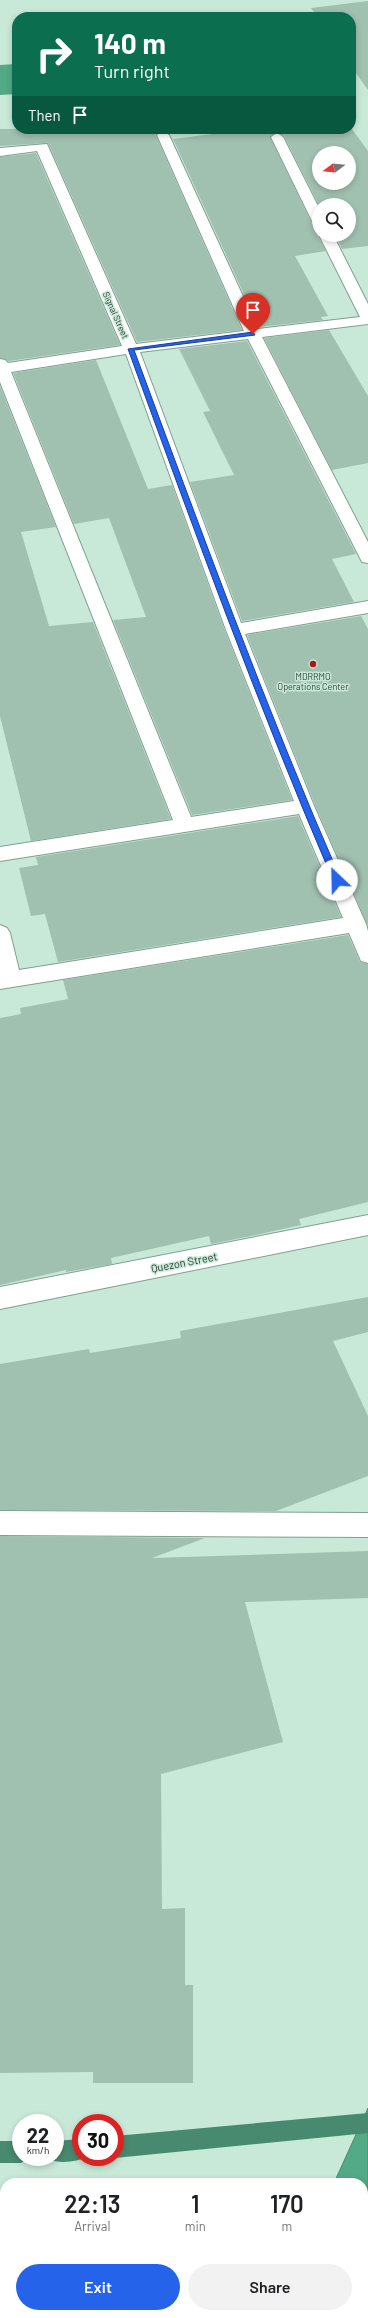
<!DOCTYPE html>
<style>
:root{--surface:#fff;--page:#f2f2f2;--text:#202124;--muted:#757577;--accent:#2563eb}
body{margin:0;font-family:Barlow,sans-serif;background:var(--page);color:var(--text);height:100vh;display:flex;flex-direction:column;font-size:15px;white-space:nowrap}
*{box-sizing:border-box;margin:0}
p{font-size:13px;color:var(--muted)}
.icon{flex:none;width:22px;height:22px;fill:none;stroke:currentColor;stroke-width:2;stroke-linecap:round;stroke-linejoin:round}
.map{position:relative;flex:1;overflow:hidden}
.side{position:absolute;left:0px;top:2178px;width:368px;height:140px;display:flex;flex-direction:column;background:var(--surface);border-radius:16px 16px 0 0;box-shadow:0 2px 6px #0003}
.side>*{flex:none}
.guide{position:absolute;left:12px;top:12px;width:344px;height:122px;border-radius:16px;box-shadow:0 2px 6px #0003;background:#0b6e4f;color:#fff;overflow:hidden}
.needle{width:26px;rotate:254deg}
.fabs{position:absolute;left:312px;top:146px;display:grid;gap:8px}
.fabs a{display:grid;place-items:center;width:44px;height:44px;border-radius:50%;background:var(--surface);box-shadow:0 2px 6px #0003;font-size:20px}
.speed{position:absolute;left:12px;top:2114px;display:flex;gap:8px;font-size:20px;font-weight:700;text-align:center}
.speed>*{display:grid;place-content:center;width:52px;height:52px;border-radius:50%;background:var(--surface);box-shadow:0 2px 6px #0003;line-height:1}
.speed small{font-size:10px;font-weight:400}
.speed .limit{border:6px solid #d22;background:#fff;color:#111}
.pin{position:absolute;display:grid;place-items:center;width:34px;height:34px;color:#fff;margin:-41px -17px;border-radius:50% 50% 50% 0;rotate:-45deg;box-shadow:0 0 4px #0007}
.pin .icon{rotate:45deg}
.me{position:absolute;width:44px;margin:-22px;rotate:336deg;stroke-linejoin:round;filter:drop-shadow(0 0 3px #0008)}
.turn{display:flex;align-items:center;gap:14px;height:84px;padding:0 16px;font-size:18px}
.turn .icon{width:52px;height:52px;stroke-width:2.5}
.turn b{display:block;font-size:28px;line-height:34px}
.then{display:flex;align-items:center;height:38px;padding:0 16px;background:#0003;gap:8px;font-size:15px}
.eta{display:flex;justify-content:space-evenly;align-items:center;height:68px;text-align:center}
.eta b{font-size:24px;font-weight:600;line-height:28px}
.action{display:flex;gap:8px;margin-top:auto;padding:8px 16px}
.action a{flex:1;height:46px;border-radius:24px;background:var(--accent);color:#fff;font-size:16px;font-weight:600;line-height:46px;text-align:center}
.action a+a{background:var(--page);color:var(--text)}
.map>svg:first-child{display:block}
.water{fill:#52ab86;stroke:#488a6f}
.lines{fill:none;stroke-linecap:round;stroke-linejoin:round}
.stream{fill:#488a6f;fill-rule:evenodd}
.river{fill:#52ab86;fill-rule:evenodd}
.building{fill:#a0c0b0;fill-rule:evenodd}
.street-casing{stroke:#809f90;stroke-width:2}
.secondary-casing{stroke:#809f90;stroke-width:2}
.street{fill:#fff;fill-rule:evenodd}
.secondary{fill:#fff;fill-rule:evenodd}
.route{fill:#2563eb;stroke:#184099}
.poi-dot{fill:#ab1915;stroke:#c8e9d8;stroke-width:1.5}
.labels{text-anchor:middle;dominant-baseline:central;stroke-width:3;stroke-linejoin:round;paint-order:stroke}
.far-street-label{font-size:9px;fill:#313e38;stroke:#c8e9d8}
.far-poi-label{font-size:9px;fill:#313e38;stroke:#c8e9d8}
.street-label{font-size:11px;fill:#313e38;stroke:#c8e9d8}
</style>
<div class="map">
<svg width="368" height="2318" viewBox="0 0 368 2318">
<rect width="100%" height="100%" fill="#c8e9d8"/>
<path class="water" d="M368 2108V2318H273L276 2313H363V2183H334Z"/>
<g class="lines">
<g class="stream">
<path d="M368 2113V2133L115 2158 114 2157 115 2136Z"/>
<path d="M81 2139V2157H88C76 2162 60 2164 48 2159L47 2157H55V2141Z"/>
<path d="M0 2141H21V2157H29L28 2159 21 2163H0Z"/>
</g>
<path class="river" d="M17 64V94L0 95V65Z"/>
</g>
<g class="building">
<path d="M368 1V90L351 66V17H318L311 8Z"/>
<path d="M0 129H153L242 330 137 342 48 143 0 146Z"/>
<path d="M252 129H352L368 151V246L342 249 335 235H349V205H319L284 136 276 132 270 137 311 222 319 226 318 236 326 251 295 256 328 316 321 317 323 320 259 327 173 139ZM319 153H349V183H319Z"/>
<path d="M36 153 120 345 9 361 0 358V157Z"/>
<path d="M329 330 368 396V463L332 470 264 338Z"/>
<path d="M247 341 356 554 332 559 354 602 242 621 190 482 234 475 203 412 210 411 179 349Z"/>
<path d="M96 360 148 489 172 485 225 631 292 800 192 815 113 620 146 617 109 518 74 524 13 373Z"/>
<path d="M0 386 56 527 21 532 49 626 93 622 171 819 31 841 0 716Z"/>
<path d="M361 616 368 629V926L315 805 247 635Z"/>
<path d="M298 816 341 917 58 962 45 914 31 916 19 868 38 865 36 857Z"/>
<path d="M348 935 360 962 368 964V1202L299 1219 301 1225 256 1235 211 1244 209 1236 111 1258 112 1264 66 1272V1270L0 1285V1018L21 1014 20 1008 68 999 63 980Z"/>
<path d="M368 1297V1332L333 1341 368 1416V1476L276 1511 0 1510V1364L89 1349 90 1353 181 1338 180 1331Z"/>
<path d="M0 1536 205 1538 152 1558 368 1551V1598L245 1602 283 1742 161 1774 162 1909 185 1908V1985H193V2083H93V2072L0 2073Z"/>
</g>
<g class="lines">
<defs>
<g id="street">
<path d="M163 131 169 135 258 329 360 317 319 235H333L368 304V324L262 337 368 542V563L362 562 360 558 248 339 140 352 241 623 368 601V613L245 634 314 806 366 924 368 931V963L361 961 349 933 0 989V925L7 928 10 933 19 970 343 918 299 814 0 861V847L173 820 0 382V359L5 360 8 363 122 346 37 151 0 156V148L47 144 136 344 244 331 157 135ZM126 354 226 630 294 801 191 817 11 372Z"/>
<path d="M277 133 283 137 319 208V225L312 221 271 137Z"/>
<path d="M0 1511 368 1513V1537L0 1535Z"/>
</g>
<path id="secondary" d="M368 1215V1235L0 1309V1287Z"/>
</defs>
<use href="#street" class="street-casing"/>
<use href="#secondary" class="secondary-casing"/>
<use href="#street" class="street"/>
<use href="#secondary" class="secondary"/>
</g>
<path class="route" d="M253 332 255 335 134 350C200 528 265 706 341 880L337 883 333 880C258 706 193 527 128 349Z"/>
<circle class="poi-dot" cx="313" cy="664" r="4"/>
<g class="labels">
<g class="far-street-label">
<text transform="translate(116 315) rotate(66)">Signal Street</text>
</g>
<g class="far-poi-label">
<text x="313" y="676">MDRRMO<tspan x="313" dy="10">Operations Center</tspan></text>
</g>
<g class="street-label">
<text transform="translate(184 1262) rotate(-11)">Quezon Street</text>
</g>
</g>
</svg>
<div class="fabs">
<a><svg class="needle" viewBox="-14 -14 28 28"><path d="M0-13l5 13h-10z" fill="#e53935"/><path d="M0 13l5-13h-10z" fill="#757577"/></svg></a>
<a><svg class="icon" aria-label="search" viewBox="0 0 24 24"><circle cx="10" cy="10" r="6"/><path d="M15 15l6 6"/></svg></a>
</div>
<div class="speed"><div>22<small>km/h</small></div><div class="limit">30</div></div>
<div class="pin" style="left:253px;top:334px;background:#d93025"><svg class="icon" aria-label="arrive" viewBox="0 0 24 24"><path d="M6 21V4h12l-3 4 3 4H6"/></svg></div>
<svg class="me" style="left:337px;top:880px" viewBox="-20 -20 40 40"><circle r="19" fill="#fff"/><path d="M0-13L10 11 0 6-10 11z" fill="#2563eb"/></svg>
<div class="guide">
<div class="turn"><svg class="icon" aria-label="right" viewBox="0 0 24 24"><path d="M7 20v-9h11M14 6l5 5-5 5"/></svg><div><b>140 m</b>Turn right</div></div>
<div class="then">Then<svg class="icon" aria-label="arrive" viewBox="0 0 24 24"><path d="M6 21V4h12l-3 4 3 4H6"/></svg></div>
</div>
<section class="side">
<div class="eta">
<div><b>22:13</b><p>Arrival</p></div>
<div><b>1</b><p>min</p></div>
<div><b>170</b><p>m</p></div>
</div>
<div class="action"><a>Exit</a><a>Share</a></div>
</section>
</div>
